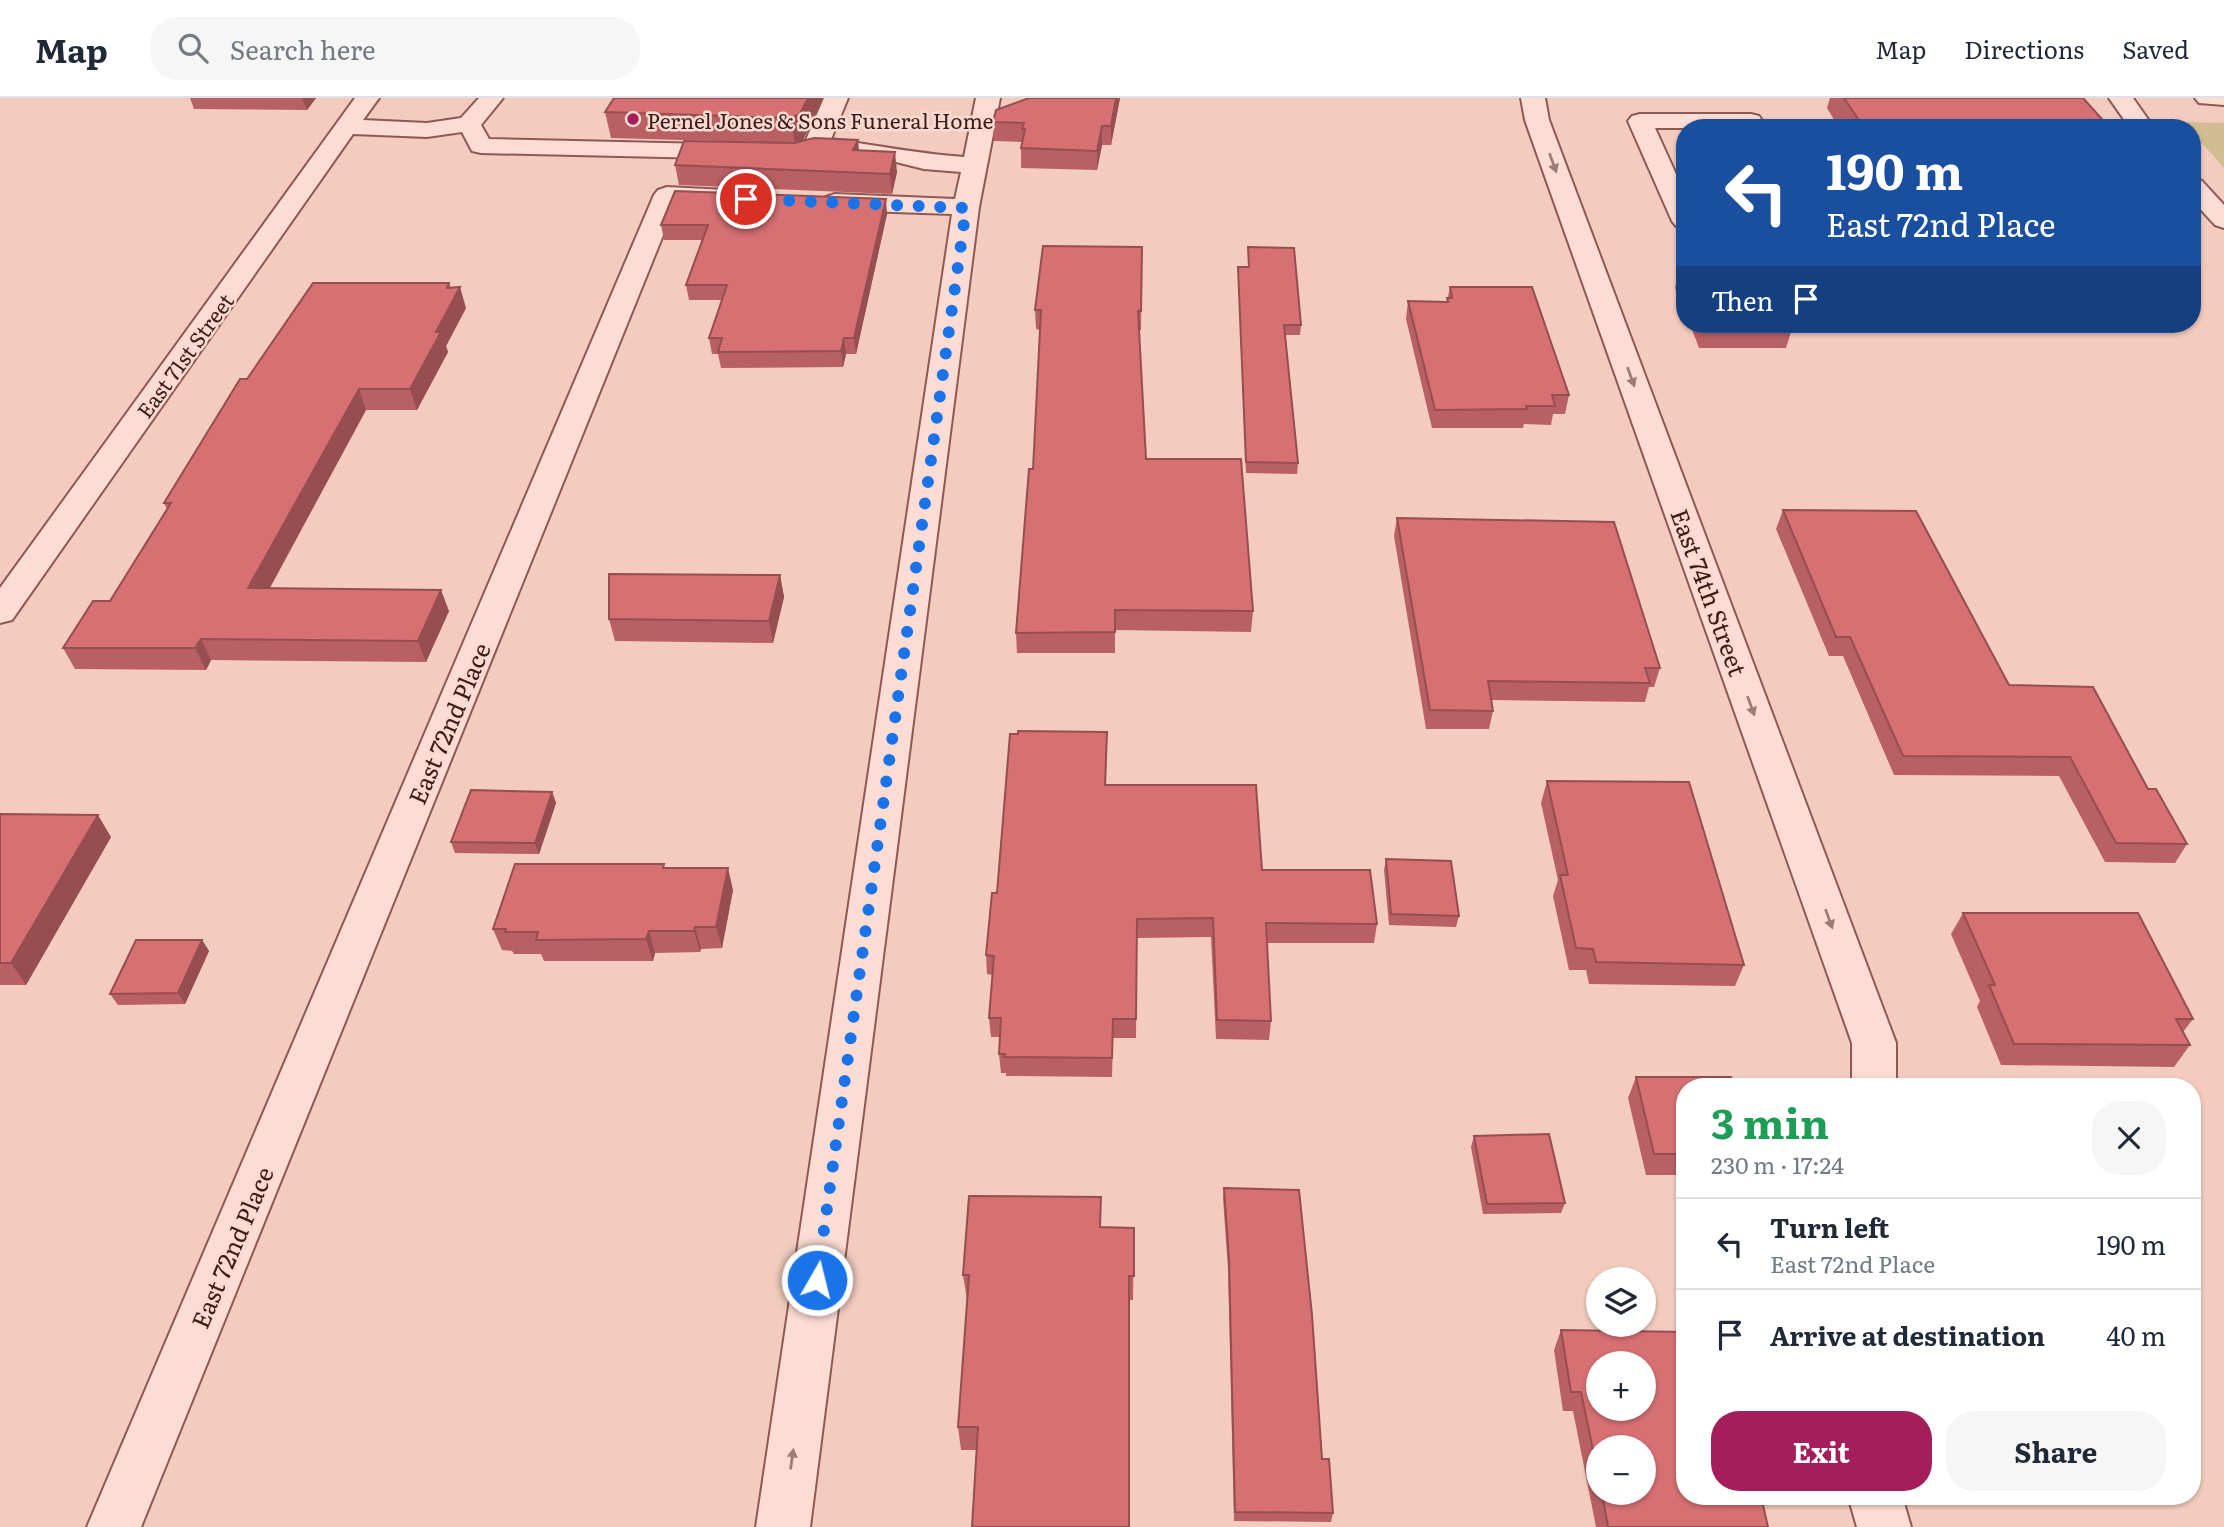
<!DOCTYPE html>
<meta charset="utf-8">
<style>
:root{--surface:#fff;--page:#f6f6f7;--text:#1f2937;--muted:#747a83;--line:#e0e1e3;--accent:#a41e5b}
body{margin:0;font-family:Literata,serif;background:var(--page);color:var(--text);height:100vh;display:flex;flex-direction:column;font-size:26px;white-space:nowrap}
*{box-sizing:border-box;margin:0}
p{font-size:23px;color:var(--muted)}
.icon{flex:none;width:38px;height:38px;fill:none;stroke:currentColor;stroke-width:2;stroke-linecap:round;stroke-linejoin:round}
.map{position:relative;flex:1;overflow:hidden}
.panel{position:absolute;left:1676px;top:980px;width:525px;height:427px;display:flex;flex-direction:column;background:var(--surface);border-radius:28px;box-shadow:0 2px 5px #0004}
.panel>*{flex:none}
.guide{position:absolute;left:1676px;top:21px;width:525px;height:214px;border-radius:28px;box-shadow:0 2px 5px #0004;background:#1a4fa0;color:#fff;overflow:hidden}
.fabs{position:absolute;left:1586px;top:1169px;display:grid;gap:14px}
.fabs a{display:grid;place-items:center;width:70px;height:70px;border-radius:50%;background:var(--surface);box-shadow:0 2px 5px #0004;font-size:35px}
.pin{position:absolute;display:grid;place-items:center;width:60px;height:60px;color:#fff;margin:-30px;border:4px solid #fff;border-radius:50%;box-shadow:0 2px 7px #0007}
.me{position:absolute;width:77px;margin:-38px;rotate:8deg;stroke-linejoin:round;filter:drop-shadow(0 0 5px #0008)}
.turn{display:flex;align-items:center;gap:24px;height:147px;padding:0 35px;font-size:32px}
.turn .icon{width:91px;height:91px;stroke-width:2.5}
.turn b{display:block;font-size:49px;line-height:60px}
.then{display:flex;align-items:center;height:66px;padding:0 35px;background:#0003;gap:14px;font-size:26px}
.round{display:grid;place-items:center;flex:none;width:74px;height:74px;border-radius:28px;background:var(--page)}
.overview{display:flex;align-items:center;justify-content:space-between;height:119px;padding:0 35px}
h1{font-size:42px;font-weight:700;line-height:52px;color:#1e9e55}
.primary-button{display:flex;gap:14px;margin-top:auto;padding:14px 35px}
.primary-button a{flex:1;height:80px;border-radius:28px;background:var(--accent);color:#fff;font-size:28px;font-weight:700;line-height:80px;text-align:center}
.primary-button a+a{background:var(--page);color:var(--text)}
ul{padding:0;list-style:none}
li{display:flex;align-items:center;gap:21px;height:91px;padding:0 35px;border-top:2px solid var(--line)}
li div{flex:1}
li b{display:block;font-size:26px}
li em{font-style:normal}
header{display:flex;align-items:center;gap:42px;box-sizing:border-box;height:98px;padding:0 35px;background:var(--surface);border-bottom:2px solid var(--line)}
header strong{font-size:33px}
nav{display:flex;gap:38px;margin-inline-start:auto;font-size:24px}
.search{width:490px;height:63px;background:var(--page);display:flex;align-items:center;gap:18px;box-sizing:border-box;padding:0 24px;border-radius:28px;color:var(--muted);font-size:26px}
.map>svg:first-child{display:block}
.green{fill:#d2bc91}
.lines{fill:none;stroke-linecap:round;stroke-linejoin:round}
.minor-casing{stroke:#8e5955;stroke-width:4}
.minor{fill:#fdddd3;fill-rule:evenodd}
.wall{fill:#b86063;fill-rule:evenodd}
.shaded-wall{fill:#964e50}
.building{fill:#d67073;stroke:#964e50;stroke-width:2;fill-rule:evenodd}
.oneway{fill:#9c7c77}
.route{stroke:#1a73e8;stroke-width:12;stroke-dasharray:0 21.6}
.poi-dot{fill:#a41e5b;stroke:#f9dacf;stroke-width:2.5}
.labels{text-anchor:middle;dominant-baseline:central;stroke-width:5;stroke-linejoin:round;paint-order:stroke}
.far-poi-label{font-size:21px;fill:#3b1c1b;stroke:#f9dacf;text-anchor:start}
.far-street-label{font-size:21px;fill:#3b1c1b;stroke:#f9dacf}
.street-label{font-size:24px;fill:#3b1c1b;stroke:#f9dacf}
</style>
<header>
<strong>Map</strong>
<div class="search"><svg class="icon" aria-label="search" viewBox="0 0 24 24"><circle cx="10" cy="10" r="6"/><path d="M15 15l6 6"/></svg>Search here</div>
<nav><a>Map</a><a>Directions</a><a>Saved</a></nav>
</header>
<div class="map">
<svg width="2224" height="1429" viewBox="0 0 2224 1429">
<rect width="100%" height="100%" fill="#f3ccbf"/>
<path class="green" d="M2183 24 2224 25V70L2193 35V30H2188Z"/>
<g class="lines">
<defs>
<g id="minor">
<path d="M355 0H379L363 22 427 25 461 20 479 0H503L481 27 489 41 795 48 805 44 824 0H848L831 41C875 47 919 56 964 59L976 0H1000L979 109 810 1429H756L952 116 835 112 826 109 822 104 826 99 835 96 955 101 961 74 924 71 896 64 824 54 797 62 481 55 472 53 462 34 427 39 353 36 12 522 0 525V490Z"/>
<path d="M1521 0H1545L1549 22 1896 945V989H1852V945L1525 22Z"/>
<path d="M2109 0H2133L2154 30H2130Z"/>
<path d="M2195 0H2224V7L2199 5Z"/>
<path d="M1640 16H1751L1759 18 1767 30H1655L1685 96V131L1676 128 1672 123 1628 23 1632 18Z"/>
<path d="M2193 80 2202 83 2224 107V130L2215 127 2193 103Z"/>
<path d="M667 89 726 92 735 95 739 100 735 105 726 108 676 105 141 1429H87L654 97 658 92Z"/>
<path d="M1848 1398H1902L1911 1429H1857Z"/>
</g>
</defs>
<use href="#minor" class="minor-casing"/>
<use href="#minor" class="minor"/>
</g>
<g class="wall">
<path d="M190 0H316L307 12 194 11Z"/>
<path d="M823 0 803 42 796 45 859 53 897 74 892 96 679 87 675 67 788 45 611 40 605 14Z"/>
<path d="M1120 0 1111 47H1102L1097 72 1021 70V50L1022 44 994 43 993 24Z"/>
<path d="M1830 0H2083L2110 30H1839L1827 10Z"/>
<path d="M887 116 856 256H846L843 269 721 270 718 256H712L709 240 722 202H689L686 187 702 142H664L661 127Z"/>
<path d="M1142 149 1141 232H1139L1146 361 1253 513 1251 534 1115 532V555H1017L1016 535 1033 371 1040 232 1036 231 1035 212Z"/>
<path d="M1248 149 1301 227 1300 237H1285L1298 365 1297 376 1246 375 1238 180V169H1248Z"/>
<path d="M1679 173H1685V215L1675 190Z"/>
<path d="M449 185 450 190 466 210 446 248 448 254 417 312H366L270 490 449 513 426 564 211 562 206 572 75 571 63 550 110 503 167 411 164 405 247 281Z"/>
<path d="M1450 189 1569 297 1565 316H1553L1551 327 1524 326 1523 330H1432L1406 221 1408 203 1447 204Z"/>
<path d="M1690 226H1788L1791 234 1786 250H1699Z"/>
<path d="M1783 412 2009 587 2148 691 2187 746 2175 765 2105 764 2059 678 1894 677 1843 558H1829L1776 431Z"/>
<path d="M1397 420 1660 570 1654 589H1649L1645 604 1491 602 1493 613 1489 631H1426L1394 438Z"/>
<path d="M780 477 784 499 773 545 615 543 609 521Z"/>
<path d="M1107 634 1106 687 1262 772 1377 826 1374 845H1267L1271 923 1269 942 1216 941 1211 839 1137 840 1136 940H1113L1112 979 1006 978V975H1001L999 956 1000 939H991L989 920 993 877 987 876 986 857 997 795Z"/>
<path d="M1547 683 1744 867 1735 888 1589 886 1586 872H1569L1553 798 1558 782 1541 705Z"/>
<path d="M552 694 556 705 539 756 455 755 451 744Z"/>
<path d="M0 716 111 739 26 887H0Z"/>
<path d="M1386 761 1459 818 1456 829 1389 827 1384 772Z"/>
<path d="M665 770 733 792 722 850 701 851 700 854 655 855 653 863H544L541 856H514L512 853 502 852 493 831Z"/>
<path d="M1963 815 2193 921 2183 934 2190 947 2174 969 2001 967 1977 909 1980 903 1951 836Z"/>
<path d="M202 842 209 853 185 906 118 907 110 896Z"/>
<path d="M1636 979 1732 982 1685 989V1077H1646L1628 1000Z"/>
<path d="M1474 1038 1565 1105 1561 1115 1483 1116 1471 1049Z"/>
<path d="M1224 1090 1322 1361 1333 1415 1331 1424 1234 1423 1228 1171 1223 1100Z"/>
<path d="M1101 1129 1134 1130 1133 1202H1129L977 1352H961L958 1329 967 1201 963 1177Z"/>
<path d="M1561 1232 1768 1429H1596L1573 1313H1563L1554 1252ZM1598 1349 1643 1395H1598Z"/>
</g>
<g class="shaded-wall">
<path d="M302 0H316L307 12Z"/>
<path d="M808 0H823L803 42 795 45 791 20Z"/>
<path d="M1116 0H1120L1111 47V28Z"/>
<path d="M1102 28V47L1097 72V53Z"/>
<path d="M858 42 860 62 853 52Z"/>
<path d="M895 54 897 74 892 96 890 76Z"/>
<path d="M886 101 887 116 856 256 854 240Z"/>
<path d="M449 185 453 201 460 189 466 210 446 248 448 254 417 312 410 291 436 234Z"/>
<path d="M844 240 846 256 843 269 841 253Z"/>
<path d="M359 291 366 312 258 511 248 490Z"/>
<path d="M780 477 784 499 773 545 769 523Z"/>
<path d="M441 492 449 513 426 564 418 543Z"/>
<path d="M201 541 211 562 206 572 195 550Z"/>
<path d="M552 694 556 705 539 756 535 745Z"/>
<path d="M98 717 111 739 26 887 11 865Z"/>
<path d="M728 770 733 792 722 850 716 829Z"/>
<path d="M695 829 701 851 700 854 694 833Z"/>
<path d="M649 833 655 855 653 863 646 841Z"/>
<path d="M202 842 209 853 185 906 178 895Z"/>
</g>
<g class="building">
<path d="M614 0H808L800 16 791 20 605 14Z"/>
<path d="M1029 0H1116L1111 28H1102L1097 53 1021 50 1025 31H1022L1024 25 993 24 996 12Z"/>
<path d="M1844 0H2083L2110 30H1864Z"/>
<path d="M814 40 858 42 853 52 895 54 890 76 675 67 684 43 794 45Z"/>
<path d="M675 93 886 101 854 240H844L841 253 718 254 722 240H709L727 187H686L708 127H661Z"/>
<path d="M1043 148 1142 149 1141 213H1138L1146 361H1241L1253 513 1115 512V534L1016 535 1029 371H1033L1041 212H1035Z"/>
<path d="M1248 149 1294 150 1301 227H1284L1298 365 1246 364 1238 169H1249Z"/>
<path d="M1679 173H1685V188Z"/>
<path d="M313 185H449L447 190 460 189 436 234H441L410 291H359L248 490 441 492 418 543 201 541 195 550H63L93 503H110L171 405H164L240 281H247Z"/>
<path d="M1450 189H1532L1569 297H1552L1555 308H1526L1527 311 1435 312 1408 203 1448 204 1447 200H1452Z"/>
<path d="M1701 226H1788L1791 234 1704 233Z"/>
<path d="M1783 412 1916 413 2009 587 2093 589 2148 691H2156L2187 746 2116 745 2070 659 1903 658 1850 539H1836Z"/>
<path d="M1397 420 1614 424 1660 570H1645L1650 585 1488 583 1493 613 1430 612Z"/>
<path d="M609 476 780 477 769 523 609 521Z"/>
<path d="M1018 633 1107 634 1105 687H1256L1262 772H1370L1377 826 1266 825 1271 923 1217 922 1213 820 1137 821 1136 921H1113L1112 960 1004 959 1005 956H999L1001 920H989L994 858 986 857 992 795H997L1010 636H1018Z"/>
<path d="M1547 683 1689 684 1744 867 1596 864 1593 851 1576 850 1560 777H1568Z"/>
<path d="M471 692 552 694 535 745 451 744Z"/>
<path d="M0 716 98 717 11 865H0Z"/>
<path d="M1386 761 1451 763 1459 818 1391 816Z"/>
<path d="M515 766H664L663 770H728L716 829H695L694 833H649L646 841 536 842 538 834H505L506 831H493Z"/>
<path d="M1963 815H2138L2193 921H2176L2190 947 2014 946 1989 887H1995Z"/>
<path d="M136 842H202L178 895 110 896Z"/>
<path d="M1636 979H1731L1732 982H1751L1753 989H1685V1056H1654Z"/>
<path d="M1549 1036 1565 1105 1487 1106 1474 1038Z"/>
<path d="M1224 1090 1299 1092 1312 1217 1322 1361H1329L1333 1415 1235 1414 1229 1161Z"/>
<path d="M969 1098 1101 1099 1100 1129 1134 1130V1178H1129V1429H972L978 1329H958L969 1177H963Z"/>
<path d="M1561 1232 1685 1234V1398H1761L1768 1429H1608L1602 1395H1643V1349H1598V1376L1581 1294H1571ZM1598 1265H1643V1311H1598Z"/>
</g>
<defs><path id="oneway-solid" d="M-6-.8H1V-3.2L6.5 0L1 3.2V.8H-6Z" transform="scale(1.75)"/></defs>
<g class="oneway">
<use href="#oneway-solid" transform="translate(1553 65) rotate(70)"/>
<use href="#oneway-solid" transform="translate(1631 279) rotate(70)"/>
<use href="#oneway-solid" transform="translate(1751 608) rotate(70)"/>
<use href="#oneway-solid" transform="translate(1829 821) rotate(70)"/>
<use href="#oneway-solid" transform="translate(792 1361) rotate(-82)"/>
</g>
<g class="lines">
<path class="route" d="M746 101 966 110 817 1182"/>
</g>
<circle class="poi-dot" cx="633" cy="21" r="7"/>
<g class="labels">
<g class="far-poi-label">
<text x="647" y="21">Pernel Jones &amp; Sons Funeral Home</text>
</g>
<g class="far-street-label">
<text transform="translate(184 257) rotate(-54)">East 71st Street</text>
</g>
<g class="street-label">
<text transform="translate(1710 494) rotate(70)">East 74th Street</text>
<text transform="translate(448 625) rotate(-67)">East 72nd Place</text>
<text transform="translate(231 1149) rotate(-67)">East 72nd Place</text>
</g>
</g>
</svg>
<div class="fabs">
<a><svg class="icon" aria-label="layers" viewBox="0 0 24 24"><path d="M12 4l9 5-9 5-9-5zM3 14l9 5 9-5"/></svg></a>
<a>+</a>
<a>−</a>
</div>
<div class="pin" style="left:746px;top:101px;background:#d93025"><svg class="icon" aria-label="arrive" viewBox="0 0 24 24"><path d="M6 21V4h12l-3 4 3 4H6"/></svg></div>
<svg class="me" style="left:817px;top:1182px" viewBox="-20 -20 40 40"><circle r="17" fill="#1a73e8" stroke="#fff" stroke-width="3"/><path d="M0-11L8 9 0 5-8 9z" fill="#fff"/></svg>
<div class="guide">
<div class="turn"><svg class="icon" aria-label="left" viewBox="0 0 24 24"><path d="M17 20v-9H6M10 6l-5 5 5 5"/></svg><div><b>190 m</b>East 72nd Place</div></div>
<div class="then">Then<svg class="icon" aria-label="arrive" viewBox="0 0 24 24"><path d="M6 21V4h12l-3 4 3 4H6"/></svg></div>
</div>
<section class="panel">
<div class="overview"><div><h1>3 min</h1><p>230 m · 17:24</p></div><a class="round"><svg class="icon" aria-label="close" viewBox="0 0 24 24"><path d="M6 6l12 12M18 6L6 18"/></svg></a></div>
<ul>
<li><svg class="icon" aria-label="left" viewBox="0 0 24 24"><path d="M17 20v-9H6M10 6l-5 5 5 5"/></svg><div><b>Turn left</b><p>East 72nd Place</p></div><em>190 m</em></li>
<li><svg class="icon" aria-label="arrive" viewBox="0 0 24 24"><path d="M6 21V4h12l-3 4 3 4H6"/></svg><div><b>Arrive at destination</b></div><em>40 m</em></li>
</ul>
<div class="primary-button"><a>Exit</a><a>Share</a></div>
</section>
</div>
